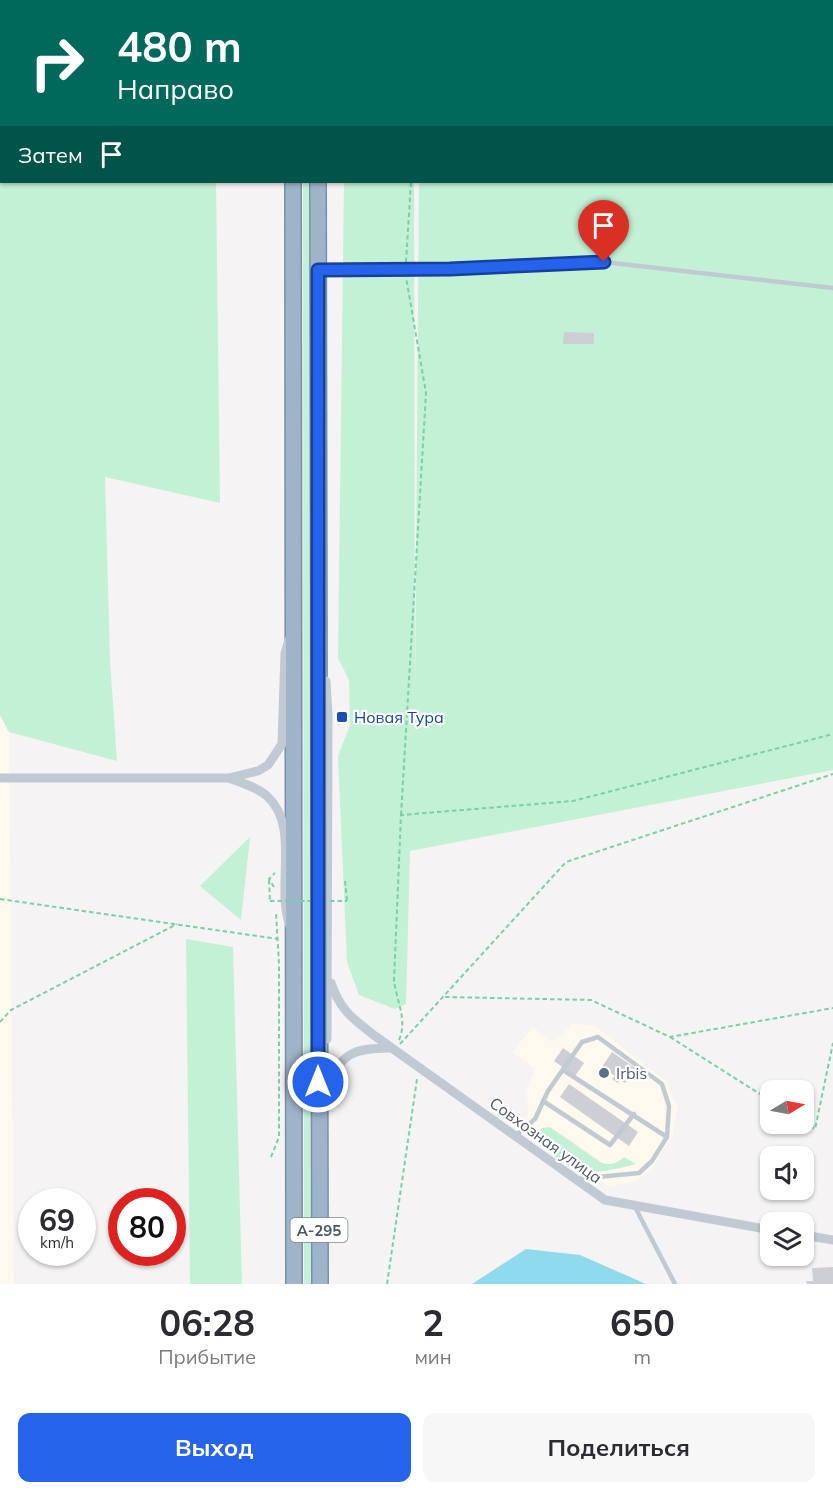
<!DOCTYPE html>
<html lang="ru">
<meta charset="utf-8">
<style>
:root{--surface:#fff;--page:#f7f7f7;--text:#2b2b33;--muted:#7c7c81;--accent:#2563eb}
body{margin:0;font-family:Mulish,sans-serif;background:var(--page);color:var(--text);height:100vh;display:flex;flex-direction:column;font-size:22px;white-space:nowrap}
*{box-sizing:border-box;margin:0}
p{font-size:20px;color:var(--muted)}
.icon{flex:none;width:33px;height:33px;fill:none;stroke:currentColor;stroke-width:2;stroke-linecap:round;stroke-linejoin:round}
.map{position:relative;height:1284px;overflow:hidden}
.sheet{display:flex;flex-direction:column;background:var(--surface);flex:1}
.sheet>*{flex:none}
.hud{position:absolute;left:0px;top:0px;width:834px;height:183px;box-shadow:0 2px 4px #0004;background:#00695c;color:#fff;overflow:hidden}
.needle{width:39px;rotate:80deg}
.fabs{position:absolute;left:760px;top:1080px;display:grid;gap:12px}
.fabs a{display:grid;place-items:center;width:54px;height:54px;border-radius:12px;background:var(--surface);box-shadow:0 2px 4px #0004;font-size:30px}
.speed{position:absolute;left:18px;top:1188px;display:flex;gap:12px;font-size:30px;font-weight:700;text-align:center}
.speed>*{display:grid;place-content:center;width:78px;height:78px;border-radius:50%;background:var(--surface);box-shadow:0 2px 4px #0004;line-height:1}
.speed small{font-size:15px;font-weight:400}
.speed .limit{border:9px solid #d22;background:#fff;color:#111}
.pin{position:absolute;display:grid;place-items:center;width:51px;height:51px;color:#fff;margin:-62px -26px;border-radius:50% 50% 50% 0;rotate:-45deg;box-shadow:0 0 6px #0007}
.pin .icon{rotate:45deg}
.me{position:absolute;width:66px;margin:-33px;rotate:0deg;stroke-linejoin:round;filter:drop-shadow(0 0 4px #0008)}
.turn{display:flex;align-items:center;gap:21px;height:126px;padding:0 18px;font-size:27px}
.turn .icon{width:78px;height:78px;stroke-width:2.5}
.turn b{display:block;font-size:42px;line-height:51px}
.then{display:flex;align-items:center;height:57px;padding:0 18px;background:#0003;gap:12px;font-size:22px}
.eta{display:flex;justify-content:space-evenly;align-items:center;height:102px;text-align:center}
.eta b{font-size:36px;font-weight:700;line-height:42px}
.button{display:flex;gap:12px;margin-top:auto;padding:12px 18px}
.button a{flex:1;height:69px;border-radius:12px;background:var(--accent);color:#fff;font-size:24px;font-weight:700;line-height:69px;text-align:center}
.button a+a{background:var(--page);color:var(--text)}
.map>svg:first-child{display:block}
.commercial{fill:#fdf9ef}
.green{fill:#c3f1d5}
.water{fill:#90daee}
.building{fill:#cdcfd5}
.lines{fill:none;stroke-linecap:round;stroke-linejoin:round}
.trunk-casing{stroke:#7690ad;stroke-width:18}
.path{stroke:#7ad0a6;stroke-width:2;stroke-dasharray:4.5 3;stroke-linecap:butt}
.service{stroke:#c1cad2;stroke-width:4.5}
.minor{stroke:#c1cad2;stroke-width:9}
.trunk{stroke:#9fb4c9;stroke-width:15}
.path-bridge{stroke:#7ad0a6;stroke-width:2;stroke-dasharray:4.5 3;stroke-linecap:butt}
.route-casing{stroke:#184099;stroke-width:15}
.route{stroke:#2563eb;stroke-width:10}
.transit-dot{fill:#1a4fb4;stroke:#fff;stroke-width:2}
.service-dot{fill:#5c6f8a;stroke:#fff;stroke-width:2}
.labels{text-anchor:middle;dominant-baseline:central;stroke-width:4.5;stroke-linejoin:round;paint-order:stroke}
.shield{fill:#fff;stroke:#808990;stroke-width:1.5}
.shield-label{font-size:15px;font-weight:bold;fill:#4a5661}
.transit-label{font-size:16px;fill:#164399;stroke:#fff;text-anchor:start}
.service-label{font-size:16px;fill:#4e5e75;stroke:#fff;text-anchor:start}
.street-label{font-size:16px;fill:#4a5661;stroke:#fff}
</style>
<div class="map">
<svg width="833" height="1284" viewBox="0 0 833 1284">
<rect width="100%" height="100%" fill="#f5f3f3"/>
<g class="commercial">
<path d="M0 715 9 732 14 1284H0Z"/>
<path d="M572 1024 594 1025 667 1082 677 1107 673 1135 652 1169 638 1180 609 1187 519 1122 528 1115 527 1086 535 1069 512 1052 533 1027 552 1042Z"/>
</g>
<g class="green">
<path d="M0 0H214L2 2V182H216L220 503 105 477 110 661 117 761 9 732 0 715Z"/>
<path d="M420 0H833V770L410 851 406 1004 395 1009 359 995 347 962 338 756 350 725 349 680 338 658 344 182H414L415 697 419 182H832V2Z"/>
<path d="M303 182H309L311 1284H304Z"/>
<path d="M250 837 241 920 200 886Z"/>
<path d="M186 939 233 947 242 1284H190Z"/>
<path d="M550 1127 602 1163C612 1165 616 1164 624 1157L636 1164C586 1177 575 1176 536 1141V1134L542 1128Z"/>
</g>
<path class="water" d="M526 1249 580 1255 646 1284H472Z"/>
<g class="building">
<path d="M564 332 594 333V344H563Z"/>
<path d="M563 1048 584 1063 575 1076 554 1061Z"/>
<path d="M612 1052 635 1068 625 1083 620 1080 618 1083 612 1079 615 1076 602 1067Z"/>
<path d="M569 1084 638 1132 629 1146 560 1097Z"/>
<path d="M833 1267V1284H807L806 1281H813L812 1268Z"/>
</g>
<g class="lines">
<defs>
<g id="trunk">
<path d="M317 0V2"/>
<path d="M294 2V0"/>
<path d="M293 182 294 1284"/>
<path d="M318 182 320 1284"/>
</g>
</defs>
<use href="#trunk" class="trunk-casing"/>
<g class="path">
<path d="M424 2V0"/>
<path d="M406 262 411 182"/>
<path d="M401 815 426 393 406 277"/>
<path d="M269 880 270 901"/>
<path d="M345 881 347 901"/>
<path d="M274 887 269 879 275 873"/>
<path d="M0 899 278 939"/>
<path d="M445 997 591 1000 670 1037 833 1008"/>
<path d="M0 1022 11 1010 177 924"/>
<path d="M670 1037 771 1101"/>
<path d="M399 1040C408 1020 396 1000 394 980L401 815 573 801 833 734"/>
<path d="M400 1044 566 862 833 774"/>
<path d="M804 1122 815 1129 833 1043"/>
<path d="M271 1157 279 1137V964L276 913"/>
<path d="M387 1284 417 1079"/>
</g>
<g class="service">
<path d="M321 270H405L561 265 604 262 833 288"/>
<path d="M563 1070 667 1137"/>
<path d="M543 1101 610 1145 634 1114"/>
<path d="M515 1136 535 1119 548 1091 582 1042 598 1037 662 1084 669 1106 667 1137 652 1161 639 1173 577 1179"/>
<path d="M635 1207 675 1284"/>
</g>
<g class="minor">
<path d="M289 640 285 653 282 744 268 765 258 771 229 778C242 783 257 787 267 796 301 827 275 886 290 926"/>
<path d="M326 681 328 716 327 1039"/>
<path d="M0 778H229"/>
<path d="M331 983C340 1010 353 1019 375 1036L605 1200 771 1230"/>
<path d="M326 1090C340 1054 352 1048 390 1048"/>
<path d="M804 1235 833 1240"/>
</g>
<use href="#trunk" class="trunk"/>
<path class="path-bridge" d="M270 901H347"/>
</g>
<g class="lines">
<defs>
<path id="route" d="M318 1082V270L450 269 604 262"/>
</defs>
<use href="#route" class="route-casing"/>
<use href="#route" class="route"/>
</g>
<rect class="transit-dot" x="336" y="711" width="12" height="12" rx="3"/>
<circle class="service-dot" cx="604" cy="1073" r="6"/>
<g class="labels">
<rect class="shield" x="290.5" y="1218" width="57" height="24" rx="4.5"/>
<g class="shield-label">
<text x="319" y="1230">А-295</text>
</g>
<g class="transit-label">
<text x="354" y="717">Новая Тура</text>
</g>
<g class="service-label">
<text x="616" y="1073">Irbis</text>
</g>
<g class="street-label">
<text transform="translate(546 1140) rotate(36)">Совхозная улица</text>
</g>
</g>
</svg>
<div class="fabs">
<a><svg class="needle" viewBox="-14 -14 28 28"><path d="M0-13l5 13h-10z" fill="#e53935"/><path d="M0 13l5-13h-10z" fill="#7c7c81"/></svg></a>
<a><svg class="icon" aria-label="sound" viewBox="0 0 24 24"><path d="M4 9h4l5-4v14l-5-4H4zM17 9q2 3 0 6"/></svg></a>
<a><svg class="icon" aria-label="layers" viewBox="0 0 24 24"><path d="M12 4l9 5-9 5-9-5zM3 14l9 5 9-5"/></svg></a>
</div>
<div class="speed"><div>69<small>km/h</small></div><div class="limit">80</div></div>
<div class="pin" style="left:604px;top:262px;background:#d93025"><svg class="icon" aria-label="arrive" viewBox="0 0 24 24"><path d="M6 21V4h12l-3 4 3 4H6"/></svg></div>
<svg class="me" style="left:318px;top:1082px" viewBox="-20 -20 40 40"><circle r="17" fill="#2563eb" stroke="#fff" stroke-width="3"/><path d="M0-11L8 9 0 5-8 9z" fill="#fff"/></svg>
<div class="hud">
<div class="turn"><svg class="icon" aria-label="right" viewBox="0 0 24 24"><path d="M7 20v-9h11M14 6l5 5-5 5"/></svg><div><b>480 m</b>Направо</div></div>
<div class="then">Затем<svg class="icon" aria-label="arrive" viewBox="0 0 24 24"><path d="M6 21V4h12l-3 4 3 4H6"/></svg></div>
</div>
</div>
<section class="sheet">
<div class="eta">
<div><b>06:28</b><p>Прибытие</p></div>
<div><b>2</b><p>мин</p></div>
<div><b>650</b><p>m</p></div>
</div>
<div class="button"><a>Выход</a><a>Поделиться</a></div>
</section>
